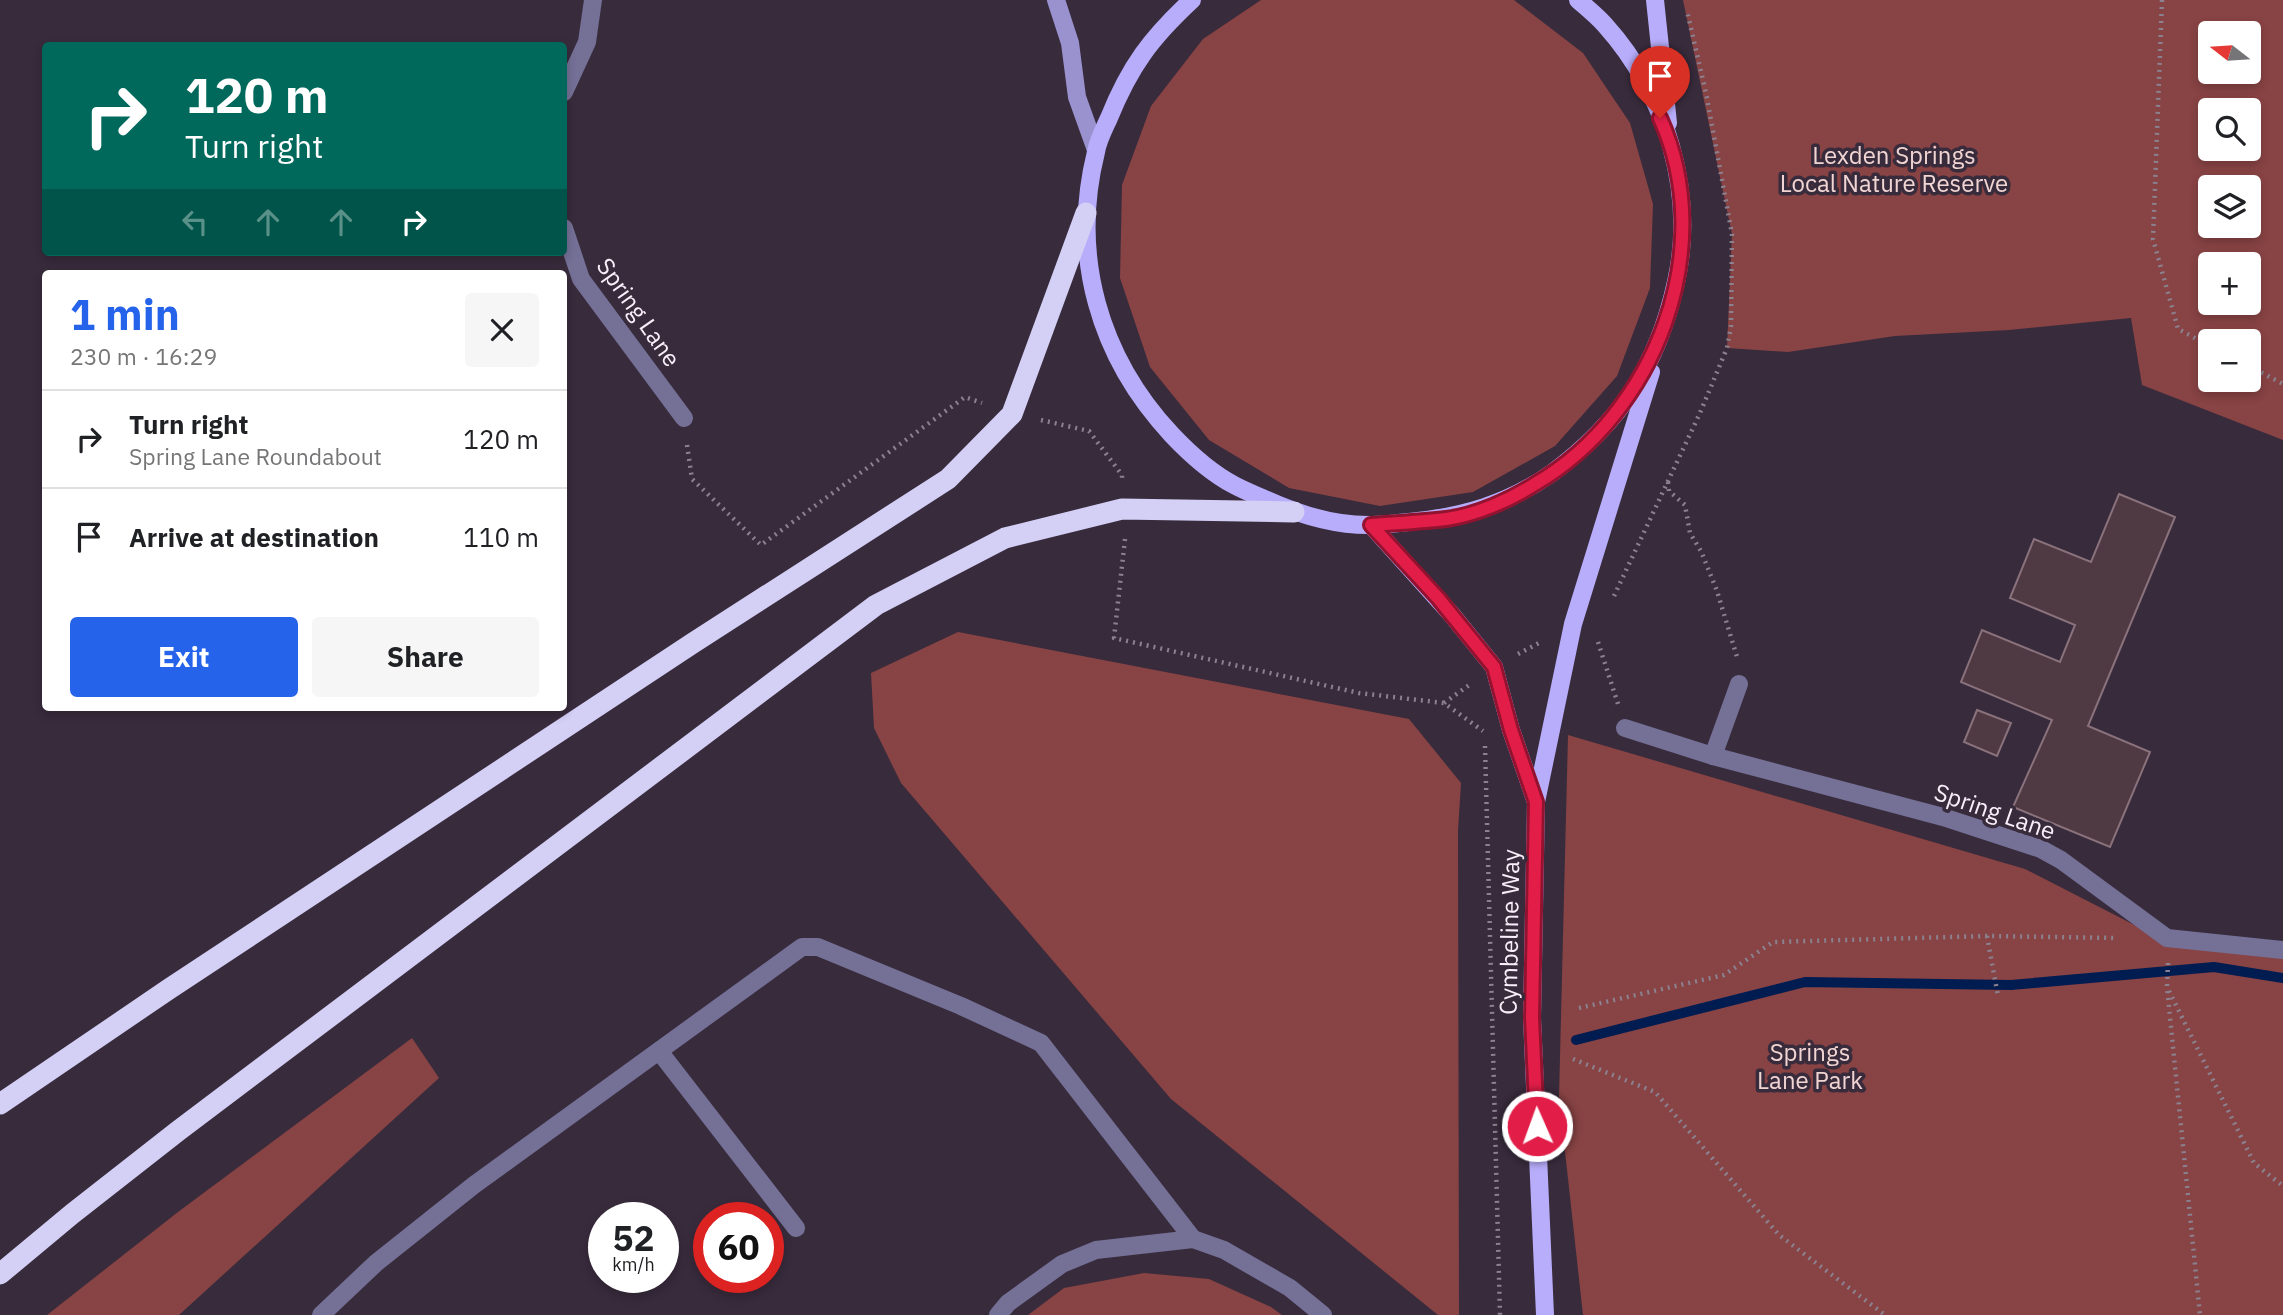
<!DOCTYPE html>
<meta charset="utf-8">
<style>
:root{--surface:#fff;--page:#f6f6f6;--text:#202124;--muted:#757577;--line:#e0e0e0;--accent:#2563eb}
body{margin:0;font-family:"IBM Plex Sans",sans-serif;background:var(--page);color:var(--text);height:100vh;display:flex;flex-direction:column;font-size:26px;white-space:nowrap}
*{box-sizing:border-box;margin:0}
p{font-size:23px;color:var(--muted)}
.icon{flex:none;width:38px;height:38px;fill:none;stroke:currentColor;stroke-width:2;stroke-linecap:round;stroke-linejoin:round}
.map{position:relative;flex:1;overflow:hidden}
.sheet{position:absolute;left:42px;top:270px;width:525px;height:441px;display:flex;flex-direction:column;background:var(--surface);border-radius:7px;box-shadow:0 4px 10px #0003}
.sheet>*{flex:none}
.guide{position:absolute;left:42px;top:42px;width:525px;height:214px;border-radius:7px;box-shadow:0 4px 10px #0003;background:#00695c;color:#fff;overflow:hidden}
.needle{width:46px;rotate:287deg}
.buttons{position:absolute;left:2198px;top:21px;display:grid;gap:14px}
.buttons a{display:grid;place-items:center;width:63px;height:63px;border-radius:7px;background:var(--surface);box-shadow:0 4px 10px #0003;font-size:35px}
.speed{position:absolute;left:588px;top:1202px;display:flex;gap:14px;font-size:35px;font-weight:700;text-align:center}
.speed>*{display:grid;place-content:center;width:91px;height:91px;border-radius:50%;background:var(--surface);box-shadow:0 4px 10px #0003;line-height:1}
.speed small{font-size:18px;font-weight:400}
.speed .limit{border:10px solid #d22;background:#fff;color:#111}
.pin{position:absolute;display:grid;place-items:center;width:60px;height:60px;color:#fff;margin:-72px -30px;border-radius:50% 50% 50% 0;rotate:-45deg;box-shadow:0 0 7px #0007}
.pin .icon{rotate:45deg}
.me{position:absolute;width:77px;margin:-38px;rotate:358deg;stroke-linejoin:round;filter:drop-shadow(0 0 5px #0008)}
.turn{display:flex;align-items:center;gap:24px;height:147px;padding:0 28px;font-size:32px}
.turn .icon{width:91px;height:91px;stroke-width:2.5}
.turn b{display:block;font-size:49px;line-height:60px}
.lanes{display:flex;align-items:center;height:66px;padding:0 28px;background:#0003;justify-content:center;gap:35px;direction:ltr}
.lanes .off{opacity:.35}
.round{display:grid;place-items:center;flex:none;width:74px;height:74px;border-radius:7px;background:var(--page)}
.headline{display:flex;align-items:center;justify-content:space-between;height:119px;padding:0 28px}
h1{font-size:42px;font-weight:700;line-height:52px;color:var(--accent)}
.cta{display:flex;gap:14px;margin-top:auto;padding:14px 28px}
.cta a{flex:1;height:80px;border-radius:7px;background:var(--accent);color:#fff;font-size:28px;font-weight:700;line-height:80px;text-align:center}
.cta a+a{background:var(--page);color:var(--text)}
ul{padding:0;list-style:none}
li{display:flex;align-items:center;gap:21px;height:98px;padding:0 28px;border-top:2px solid var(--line)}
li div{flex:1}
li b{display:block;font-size:26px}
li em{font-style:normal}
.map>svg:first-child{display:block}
.green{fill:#884344;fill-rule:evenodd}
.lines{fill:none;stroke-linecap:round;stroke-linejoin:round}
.stream{stroke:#001c51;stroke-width:10}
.building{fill:#4f3942;stroke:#8a727c;stroke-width:2}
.path{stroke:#8c818f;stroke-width:4.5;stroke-dasharray:2 5;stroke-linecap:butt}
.lane{stroke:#747096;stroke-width:18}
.street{stroke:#747096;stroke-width:18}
.secondary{stroke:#9a92cf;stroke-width:18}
.primary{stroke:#b8adfb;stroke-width:18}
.highway{stroke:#d3cff5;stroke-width:21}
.route-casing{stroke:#92132f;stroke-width:18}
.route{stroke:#e11d48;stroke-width:12}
.labels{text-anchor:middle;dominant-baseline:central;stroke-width:7;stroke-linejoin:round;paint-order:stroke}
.park-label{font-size:24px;fill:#f1d5d3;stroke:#382b3c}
.street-label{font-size:24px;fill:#f8effa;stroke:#382b3c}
</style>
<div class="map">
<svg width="2283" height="1315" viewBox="0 0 2283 1315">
<rect width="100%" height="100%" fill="#382b3c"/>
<g class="green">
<path d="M1261 0H1514L1583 53 1630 123 1653 204 1650 288 1617 376 1555 446 1473 492 1380 506 1289 488 1209 440 1150 367 1120 278 1122 185 1151 106 1203 39Z"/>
<path d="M1683 0H2283V440L2142 385 2131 318 2009 330 1895 336 1788 352 1727 348 1732 234ZM2210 33H2249V72H2210ZM2210 110H2249V149H2210ZM2249 187V226H2210V187ZM2210 264H2249V303H2210ZM2210 341H2249V380H2210Z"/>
<path d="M958 632 1409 719 1461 783 1458 831 1459 1315H1438L1171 1099 901 783 874 728 871 673Z"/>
<path d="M1568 735 2025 869 2150 933 2283 946V1315H1583L1559 1097Z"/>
<path d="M412 1038 439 1078 179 1315H47L178 1212Z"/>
<path d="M1144 1273 1209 1279 1271 1307 1282 1315H1028L1064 1288Z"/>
</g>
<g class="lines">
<path class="stream" d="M1576 1040 1805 982 2011 985 2214 967 2283 978"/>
</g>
<g class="building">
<path d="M2119 494 2175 517 2088 726 2150 752 2110 847 2013 807 2052 720 1961 682 1982 630 2060 662 2075 625 2010 598 2034 539 2091 562Z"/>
<path d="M1977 710 2011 723 1997 756 1964 742Z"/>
</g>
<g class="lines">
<g class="path">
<path d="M2162 0 2153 239 2178 329 2210 346"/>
<path d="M2249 366 2283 384"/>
<path d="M1041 420 1089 431 1122 475V481"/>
<path d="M687 445 692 479 761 545 965 397 982 403"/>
<path d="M1668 482 1669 491 1685 505 1690 533 1701 551 1717 591 1737 657"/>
<path d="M1125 539 1114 638 1359 693 1444 703 1483 731"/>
<path d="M1614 596 1700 413 1727 348 1731 326 1732 234 1706 93 1687 11"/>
<path d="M1598 642 1618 704"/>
<path d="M1518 654 1541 642"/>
<path d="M1444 703 1472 683"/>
<path d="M1485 746 1500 1315"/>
<path d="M1987 936 1998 996"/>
<path d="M2168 963 2167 987 2200 1315"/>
<path d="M2169 991 2254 1163 2283 1186"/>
<path d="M1579 1008 1724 975 1773 942 1987 936 2117 938"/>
<path d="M1573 1059 1655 1092 1779 1235 1885 1315"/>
</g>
<path class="lane" d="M659 1051 796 1228"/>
<g class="street">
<path d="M564 92 587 42 593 0"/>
<path d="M564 228 581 279 684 418"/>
<path d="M1625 728 1713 756 1943 817 2041 849 2061 860 2167 938 2283 950"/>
<path d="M1713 756 1739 684"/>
<path d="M321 1315 376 1263 474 1185 802 947H818L961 1006 1041 1043 1193 1239"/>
<path d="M998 1315 1008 1303 1062 1264 1096 1250 1193 1239 1224 1250 1290 1288 1323 1315"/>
</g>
<path class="secondary" d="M1056 0 1070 43 1077 97 1096 150"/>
<g class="primary">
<path d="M1192 0C1151 38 1130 66 1109 118 1104 129 1098 140 1096 152 1070 256 1099 357 1172 435 1190 454 1211 473 1234 485 1245 491 1256 495 1267 500 1300 515 1337 526 1373 525 1385 525 1397 523 1409 522 1462 517 1508 504 1552 473 1620 423 1658 365 1676 282 1696 193 1666 93 1605 25 1597 16 1587 8 1578 0"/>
<path d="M1655 0 1668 123"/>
<path d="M1371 525 1452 615 1494 667 1511 730 1536 802"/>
<path d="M1545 1315 1532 1018 1536 802 1573 624 1651 372"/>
</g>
<g class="highway">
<path d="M0 1104 169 989 693 643 948 479 1012 414 1086 213"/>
<path d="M0 1274 72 1214 178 1131 876 605 1005 538 1122 509 1294 512"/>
</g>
</g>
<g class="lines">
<defs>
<path id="route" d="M1537 1126 1532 1018 1536 802 1511 730 1494 667 1438 598 1371 525C1396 523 1421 522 1446 519 1476 515 1510 500 1535 484 1656 413 1719 248 1660 118"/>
</defs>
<use href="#route" class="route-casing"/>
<use href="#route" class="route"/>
</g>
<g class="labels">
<g class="park-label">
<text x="1894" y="155">Lexden Springs<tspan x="1894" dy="28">Local Nature Reserve</tspan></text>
<text x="1810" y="1052">Springs<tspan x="1810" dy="28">Lane Park</tspan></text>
</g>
<g class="street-label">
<text transform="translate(639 312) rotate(55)">Spring Lane</text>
<text transform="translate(1995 811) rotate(19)">Spring Lane</text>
<text transform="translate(1509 932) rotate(-89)">Cymbeline Way</text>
</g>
</g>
</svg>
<div class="buttons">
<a><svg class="needle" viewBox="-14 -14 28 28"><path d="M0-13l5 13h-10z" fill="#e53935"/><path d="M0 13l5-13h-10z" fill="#757577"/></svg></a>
<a><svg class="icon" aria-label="search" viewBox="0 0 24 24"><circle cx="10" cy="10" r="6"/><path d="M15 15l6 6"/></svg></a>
<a><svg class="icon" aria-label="layers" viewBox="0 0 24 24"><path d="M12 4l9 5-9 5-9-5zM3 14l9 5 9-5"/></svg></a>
<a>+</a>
<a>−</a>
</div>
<div class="speed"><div>52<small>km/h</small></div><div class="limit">60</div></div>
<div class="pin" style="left:1660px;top:118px;background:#d93025"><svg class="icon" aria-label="arrive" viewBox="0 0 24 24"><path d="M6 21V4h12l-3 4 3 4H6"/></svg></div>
<svg class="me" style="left:1537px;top:1126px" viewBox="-20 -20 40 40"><circle r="17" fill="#e11d48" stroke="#fff" stroke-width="3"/><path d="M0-11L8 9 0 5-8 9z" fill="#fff"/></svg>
<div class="guide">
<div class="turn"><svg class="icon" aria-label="right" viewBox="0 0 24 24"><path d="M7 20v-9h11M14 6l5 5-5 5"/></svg><div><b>120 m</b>Turn right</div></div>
<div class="lanes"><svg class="icon off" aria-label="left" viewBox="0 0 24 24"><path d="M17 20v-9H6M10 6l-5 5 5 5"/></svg><svg class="icon off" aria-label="ahead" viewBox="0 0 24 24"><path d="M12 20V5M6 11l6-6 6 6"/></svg><svg class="icon off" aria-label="ahead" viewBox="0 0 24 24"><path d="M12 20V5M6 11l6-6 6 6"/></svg><svg class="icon" aria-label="right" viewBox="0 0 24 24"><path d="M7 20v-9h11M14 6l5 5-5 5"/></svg></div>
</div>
<section class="sheet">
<div class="headline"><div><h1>1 min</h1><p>230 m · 16:29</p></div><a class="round"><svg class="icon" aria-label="close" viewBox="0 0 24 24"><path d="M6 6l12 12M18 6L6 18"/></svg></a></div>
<ul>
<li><svg class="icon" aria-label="right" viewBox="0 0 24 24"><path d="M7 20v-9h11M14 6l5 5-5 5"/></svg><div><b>Turn right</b><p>Spring Lane Roundabout</p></div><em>120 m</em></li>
<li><svg class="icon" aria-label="arrive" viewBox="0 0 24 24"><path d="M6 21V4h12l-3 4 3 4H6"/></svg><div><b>Arrive at destination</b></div><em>110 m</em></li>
</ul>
<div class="cta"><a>Exit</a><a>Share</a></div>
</section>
</div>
